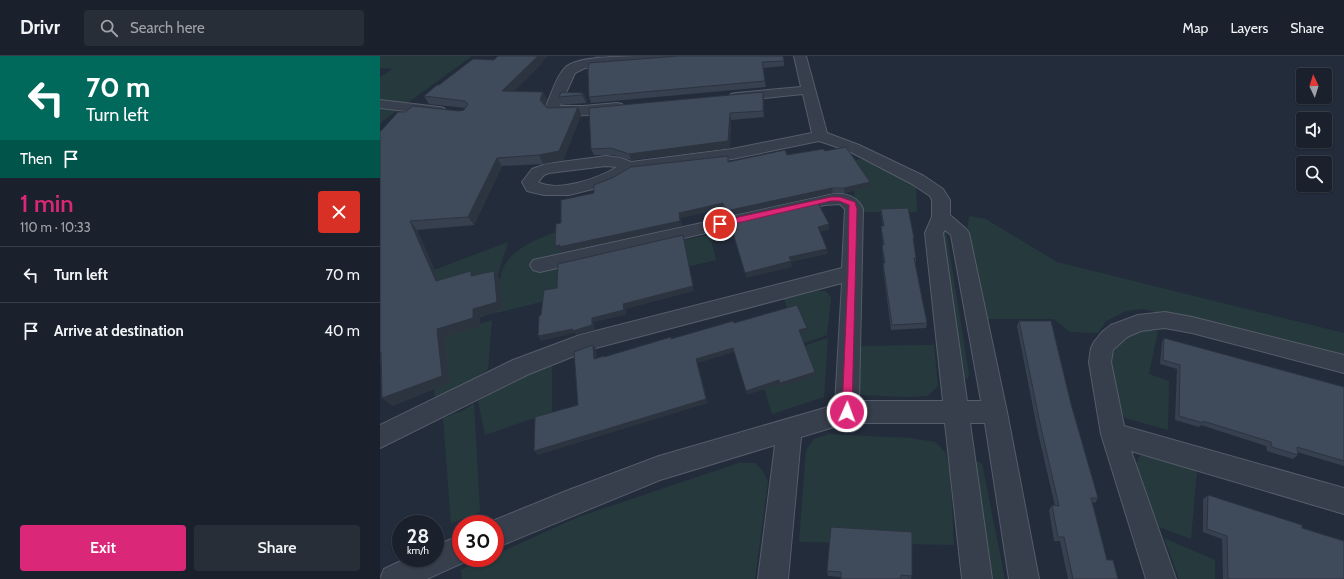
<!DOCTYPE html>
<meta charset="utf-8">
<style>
:root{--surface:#1a212c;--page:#272e38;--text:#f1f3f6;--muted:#9fa3a9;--line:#383e48;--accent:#db2777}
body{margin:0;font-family:Cabin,sans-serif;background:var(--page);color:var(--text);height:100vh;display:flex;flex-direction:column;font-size:15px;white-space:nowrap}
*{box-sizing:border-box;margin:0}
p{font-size:13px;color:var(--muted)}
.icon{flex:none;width:22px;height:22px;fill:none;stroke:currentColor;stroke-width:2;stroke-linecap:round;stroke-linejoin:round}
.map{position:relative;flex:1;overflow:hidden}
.details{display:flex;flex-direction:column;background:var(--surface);width:380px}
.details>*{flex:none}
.guide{background:#00695c;color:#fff;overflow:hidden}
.needle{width:26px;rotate:356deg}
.tools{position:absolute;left:916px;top:12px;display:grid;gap:8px}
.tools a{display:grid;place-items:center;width:36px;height:36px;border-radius:4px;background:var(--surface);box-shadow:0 1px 3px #0004,0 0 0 1px var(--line);font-size:20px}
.speed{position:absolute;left:12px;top:459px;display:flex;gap:8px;font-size:20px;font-weight:700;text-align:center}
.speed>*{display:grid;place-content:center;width:52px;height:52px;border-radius:50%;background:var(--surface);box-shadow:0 1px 3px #0004,0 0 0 1px var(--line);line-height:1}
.speed small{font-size:10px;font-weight:400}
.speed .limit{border:6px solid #d22;background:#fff;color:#111}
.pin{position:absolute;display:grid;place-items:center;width:34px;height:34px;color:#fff;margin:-17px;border:2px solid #fff;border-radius:50%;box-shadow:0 1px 4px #0007}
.me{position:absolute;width:44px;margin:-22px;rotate:2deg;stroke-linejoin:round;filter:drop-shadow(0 0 3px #0008)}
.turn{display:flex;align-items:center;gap:14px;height:84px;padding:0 20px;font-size:18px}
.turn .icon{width:52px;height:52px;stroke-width:2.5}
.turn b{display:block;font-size:28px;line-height:34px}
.then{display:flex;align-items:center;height:38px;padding:0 20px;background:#0003;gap:8px;font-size:15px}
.round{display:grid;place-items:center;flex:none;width:42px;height:42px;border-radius:4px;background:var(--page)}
.head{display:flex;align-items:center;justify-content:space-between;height:68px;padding:0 20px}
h1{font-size:24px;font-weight:600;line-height:30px;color:var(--accent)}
.primary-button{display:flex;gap:8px;margin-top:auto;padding:8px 20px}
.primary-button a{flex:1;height:46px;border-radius:4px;background:var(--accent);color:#fff;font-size:16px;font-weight:600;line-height:46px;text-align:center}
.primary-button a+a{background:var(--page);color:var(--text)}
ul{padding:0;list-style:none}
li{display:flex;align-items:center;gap:12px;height:56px;padding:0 20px;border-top:1px solid var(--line)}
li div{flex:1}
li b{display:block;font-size:15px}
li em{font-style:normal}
header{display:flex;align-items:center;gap:24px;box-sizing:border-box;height:56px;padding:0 20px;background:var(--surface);border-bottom:1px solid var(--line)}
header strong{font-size:19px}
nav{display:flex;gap:22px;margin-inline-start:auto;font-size:14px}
.search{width:280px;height:36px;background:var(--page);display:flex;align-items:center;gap:10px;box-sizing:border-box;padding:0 14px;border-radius:4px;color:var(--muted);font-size:15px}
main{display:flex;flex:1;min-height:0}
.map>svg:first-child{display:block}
.green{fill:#263a3e}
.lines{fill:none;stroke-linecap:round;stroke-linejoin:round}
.minor-casing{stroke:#555c6a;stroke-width:2}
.minor{fill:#373e4c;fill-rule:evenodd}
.wall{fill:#36404e}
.shaded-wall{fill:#2c3440}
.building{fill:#3f4a5b;stroke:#2c3440}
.route{fill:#db2777;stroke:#8e194d}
</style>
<header>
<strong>Drivr</strong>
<div class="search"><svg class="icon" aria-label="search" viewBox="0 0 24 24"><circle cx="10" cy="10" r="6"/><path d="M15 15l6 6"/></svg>Search here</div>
<nav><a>Map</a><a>Layers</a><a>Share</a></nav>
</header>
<main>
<section class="details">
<div class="guide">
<div class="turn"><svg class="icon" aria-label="left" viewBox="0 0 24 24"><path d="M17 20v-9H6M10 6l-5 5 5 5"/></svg><div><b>70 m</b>Turn left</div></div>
<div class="then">Then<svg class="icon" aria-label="arrive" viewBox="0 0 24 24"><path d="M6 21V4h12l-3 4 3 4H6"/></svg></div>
</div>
<div class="head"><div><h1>1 min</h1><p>110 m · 10:33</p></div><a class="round" style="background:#d93025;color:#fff"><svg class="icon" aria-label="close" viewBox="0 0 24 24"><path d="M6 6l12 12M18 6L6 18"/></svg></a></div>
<ul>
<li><svg class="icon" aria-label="left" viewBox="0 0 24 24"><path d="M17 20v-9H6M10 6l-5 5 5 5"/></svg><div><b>Turn left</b></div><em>70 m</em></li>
<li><svg class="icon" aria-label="arrive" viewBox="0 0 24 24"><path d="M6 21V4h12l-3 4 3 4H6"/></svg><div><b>Arrive at destination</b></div><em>40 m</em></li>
</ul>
<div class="primary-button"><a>Exit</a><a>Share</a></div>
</section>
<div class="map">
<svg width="964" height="523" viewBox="0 0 964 523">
<rect width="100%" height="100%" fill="#232c3b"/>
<g class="green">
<path d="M0 0H92L0 67V21L13 13 0 12Z"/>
<path d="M435 95 441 96 445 99 453 130 451 135 445 139 387 152 377 128 302 144 301 148 285 152 284 148 246 157 281 152 289 187 330 179 336 204 116 257C118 244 119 228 122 215 132 183 196 170 224 163L179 173 214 153 225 141C241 146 247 142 258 132Z"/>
<path d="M479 103 491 106 536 131 537 156H475L473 106Z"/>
<path d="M589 160 606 163 677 206 964 277V303L763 253 746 255 726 265 718 277 690 276 674 263H603L587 174Z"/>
<path d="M558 172 566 174 589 318 588 322 582 324Z"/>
<path d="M128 186 105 260 0 300 46 217Z"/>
<path d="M437 235H445L451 241 447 279 420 288 404 243Z"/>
<path d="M112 264 108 313 71 338 55 343 50 291 75 275Z"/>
<path d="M763 274 778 275 769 318 789 325 788 374 745 362 734 343 728 320 734 296 746 279Z"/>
<path d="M448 282 444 341 392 358 376 306Z"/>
<path d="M554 289 558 330 547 340 526 341 481 339 473 332V290Z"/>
<path d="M172 308V356L105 379 98 345 143 317Z"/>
<path d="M94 347 100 456 71 467 63 362 84 354Z"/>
<path d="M448 378 530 382 555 386 565 396 570 414 574 489 419 486 426 394 434 383Z"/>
<path d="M770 398 817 414 811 483 779 471 756 408 760 400Z"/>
<path d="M597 405 602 408 625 523H608L590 408Z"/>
<path d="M359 407H375L382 414 388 425 375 523H82L81 514 107 502H115V499L198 461Z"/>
<path d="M784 482 835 504V523H799Z"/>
</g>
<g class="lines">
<defs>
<g id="minor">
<path d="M255 0H307L305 3 301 4 205 12 195 17 180 50H203L237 47 242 48 244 51 242 54C227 58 174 65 165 52 171 40 175 23 184 13 194 0 239 1 255 0Z"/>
<path d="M414 0H426L447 77 479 89 544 120 563 133 570 144V159L586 173 589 177 627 356 659 523H629L605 367H590L612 523H582L565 367H467L421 381 408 523H378L395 389 280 424 115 492V468H105L186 435 279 400 455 349 462 227 212 293 149 318 0 392V369L133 304 200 279 462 212 465 153 460 148 445 149 160 216 153 214 150 209 153 204 453 138C466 137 477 140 483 153L479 345H563L545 177 552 161V144L550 140 532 128 469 95 439 85 352 103 252 115 233 126 221 131 189 139H164L147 135 142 126 152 113 166 108 226 100 241 102 251 106 352 93 432 77 423 38 356 45 351 44 349 41 351 38 356 37 421 31ZM226 110 237 111C219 122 178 137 158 126L164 119 169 117ZM565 174 571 179 601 345H587L563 177Z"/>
<path d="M0 44 59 51 64 52 66 55 64 58 59 59 0 52Z"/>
<path d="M785 256 812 261 964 299V317L812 277 785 272 761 275 747 281 733 294 731 306 744 370 964 432V458L751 395 796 523H766L721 378 709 306 711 292 714 286 722 276 731 269 758 259Z"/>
<path d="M81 479V502H92L91 503 47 523H0L4 513 27 502H55V490Z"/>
</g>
</defs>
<use href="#minor" class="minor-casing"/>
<use href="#minor" class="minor"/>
</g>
<g class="wall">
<path d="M215 0H229L215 1Z"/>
<path d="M114 4 161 8 134 35 163 36 167 44 165 49 167 52 201 59 183 104 163 108 122 110 94 169 37 174 59 224 91 215 94 219 120 223 123 254 100 261V270L65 281 70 327 12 350 0 76 84 54 85 52 49 48 44 40 59 29Z"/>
<path d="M404 5V10L383 12 386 31 211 47 209 41V7Z"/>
<path d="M203 37 207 45 206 47 182 49 179 41Z"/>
<path d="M384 43V61L351 64 350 92 251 104 233 99H214L211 93Z"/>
<path d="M445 95 490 126V131L464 137H453L347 160 344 152 300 162 302 170 182 196 181 194 178 195 175 190 181 167 214 137 349 106Z"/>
<path d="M501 153 534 182V186L533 187 536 202V206H535L547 267 546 272 511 274 503 212V207H504L502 193V189H503L501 174V170H503L501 158Z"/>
<path d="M639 265 691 348 718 442 715 447 712 446 727 504 738 523H688L680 485H674L669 454 672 449 675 450 658 377 637 270Z"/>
<path d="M784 282 964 331V410L917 396 918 399 913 403 887 395 886 390 821 369 819 371 795 364 797 313 780 308 782 286Z"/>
<path d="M828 439 922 472 964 523H843L842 483 823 476V443Z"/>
<path d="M447 515 532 520 531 523H461V521L448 520Z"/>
</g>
<g class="shaded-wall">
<path d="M158 0H168L161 8 126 43 122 35Z"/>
<path d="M163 36 167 44 164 52 160 44Z"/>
<path d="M383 36 384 43V61L383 55Z"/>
<path d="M203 37 207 45 206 47 202 39Z"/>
<path d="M198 51 201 59 183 104 163 108 159 99Z"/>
<path d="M350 57 351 64 350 92 251 104 249 98Z"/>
<path d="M117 102 122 110 94 169 88 161Z"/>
<path d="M490 126V131L464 137V132Z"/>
<path d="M452 132 453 137 347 160 346 155Z"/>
<path d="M343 147 344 152 300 162 302 170 182 196 181 194 178 195 175 190 299 157Z"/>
<path d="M30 165 37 174 63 233 56 225Z"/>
<path d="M449 168V174L438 176V171Z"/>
<path d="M303 179 304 184 314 235 246 253V259L214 266 215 274 196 279 195 277 161 285 158 280 212 262 243 248Z"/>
<path d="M447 193 448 198 411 206 412 211 366 222 365 217 409 201Z"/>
<path d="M91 215 97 223 91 220Z"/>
<path d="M114 215 120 223 123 254 100 261V270L65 281 70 327 12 350 2 342 57 273 93 253Z"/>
<path d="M427 272V276L419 279V274Z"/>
<path d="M213 289 216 293 217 307 214 303Z"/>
<path d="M353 292 354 296 318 307 328 347 158 399 154 395 316 303Z"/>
<path d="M0 296H1L10 303 0 307Z"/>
<path d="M435 316 436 320 401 331 400 327Z"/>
<path d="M399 324 400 328 367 339 366 335Z"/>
</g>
<g class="building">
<path d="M118 0H158L122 35 163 36 160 44 167 52 198 51 179 95 159 99 117 102 88 161 30 165 56 225 91 215V220L114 215 117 246 93 253V262L57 273 62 320 2 342 1 296H0V76L18 56H25L33 50 79 55 84 54 88 48 85 45 44 40 57 29H59L93 3 114 4Z"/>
<path d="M298 0H403L404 5 382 6 385 25 209 41 208 14 209 7Z"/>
<path d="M181 36 203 37 202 39 179 41Z"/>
<path d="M383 36V55L350 57 348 85 249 98 231 92 211 93 209 52Z"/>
<path d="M466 91 490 126 464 132H452L346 155 343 147 299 157 300 165 179 191 180 189 175 190 176 168 181 167V144L214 137V129L232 122 251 111 348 100V106L405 94 407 99 443 93 445 95Z"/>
<path d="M438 147 449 168 438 171 447 193 409 201 411 205 365 217 350 167Z"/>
<path d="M528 152 534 182H533L536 202H534L547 267 512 269 503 207H505L502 189H504L501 170H504L501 153Z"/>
<path d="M303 179 313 230 243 248 244 254 212 262V269L193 275V273L158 280 159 260 161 259 164 234 177 232 178 208Z"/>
<path d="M417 249 427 272 419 274 435 316 400 327 399 324 366 335 353 292 316 303 326 343 154 395 155 361 198 349 194 296 213 289 214 303 224 300V301L291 281V283L353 265 354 267Z"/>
<path d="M639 265H671L691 348 718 442H711L727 504H733L738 523H693L684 481H678L672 449 679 450 661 372Z"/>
<path d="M784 282 964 331V405L917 391 918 399 892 391 891 386 823 365V367L799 360 800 309 783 304Z"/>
<path d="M828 439 922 469V472L964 485V523H848L847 480 827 473Z"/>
<path d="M451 471 532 476V520L521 519V523H461V516L447 515Z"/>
</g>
<path class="route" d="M451 141H460L475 146 477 153 472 356 470 359 467 360 463 359 462 356 468 217 469 149 459 145H451L340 171 336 168 340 165Z"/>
</svg>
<div class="tools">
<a><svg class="needle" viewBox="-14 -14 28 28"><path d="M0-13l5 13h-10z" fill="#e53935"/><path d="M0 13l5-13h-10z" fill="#9fa3a9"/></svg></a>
<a><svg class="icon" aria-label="sound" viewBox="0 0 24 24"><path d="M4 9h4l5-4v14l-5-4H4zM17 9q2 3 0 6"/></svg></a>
<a><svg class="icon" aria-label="search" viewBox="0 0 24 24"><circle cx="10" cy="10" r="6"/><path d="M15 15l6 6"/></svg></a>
</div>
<div class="speed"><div>28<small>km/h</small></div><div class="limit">30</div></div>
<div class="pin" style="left:340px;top:168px;background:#d93025"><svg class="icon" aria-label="arrive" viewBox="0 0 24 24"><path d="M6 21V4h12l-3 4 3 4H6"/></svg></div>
<svg class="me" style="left:467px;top:356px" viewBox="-20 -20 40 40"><circle r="17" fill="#db2777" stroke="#fff" stroke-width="3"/><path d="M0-11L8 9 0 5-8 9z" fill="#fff"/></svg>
</div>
</main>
